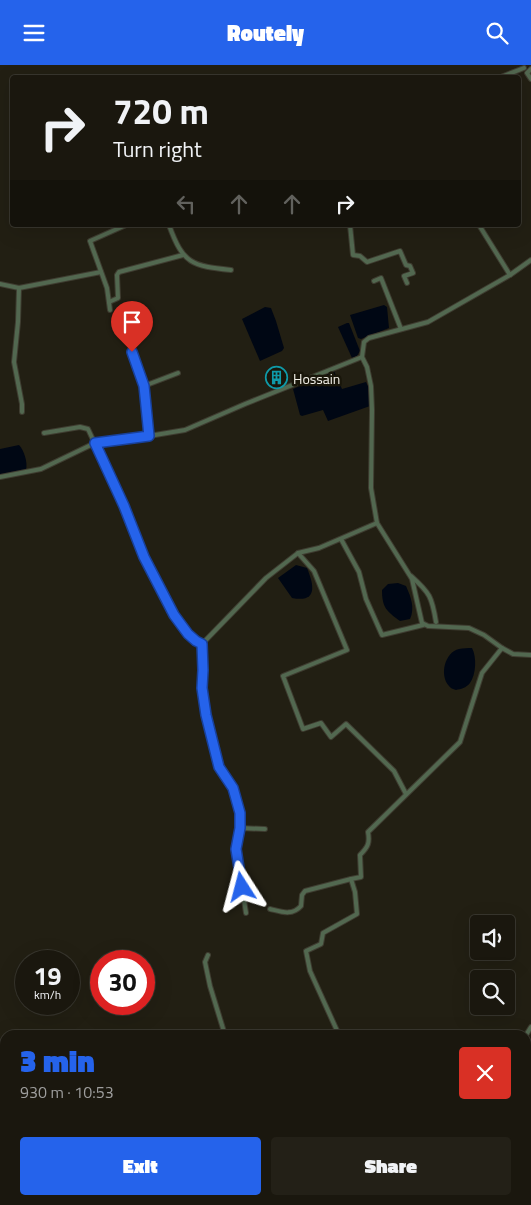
<!DOCTYPE html>
<meta charset="utf-8">
<style>
:root{--surface:#1a170e;--page:#232017;--text:#f1f3f6;--muted:#9f9f9e;--line:#38362e;--accent:#2563eb}
body{margin:0;font-family:"Titillium Web",sans-serif;background:var(--page);color:var(--text);height:100vh;display:flex;flex-direction:column;font-size:19px;white-space:nowrap}
*{box-sizing:border-box;margin:0}
p{font-size:16px;color:var(--muted)}
.icon{flex:none;width:28px;height:28px;fill:none;stroke:currentColor;stroke-width:2;stroke-linecap:round;stroke-linejoin:round}
.map{position:relative;flex:1;overflow:hidden}
.drawer{position:absolute;left:0px;top:965px;width:531px;height:175px;display:flex;flex-direction:column;background:var(--surface);border-radius:15px 15px 0 0;box-shadow:0 5px 20px #0002,0 0 0 1px var(--line)}
.drawer>*{flex:none}
.top-card{position:absolute;left:10px;top:10px;width:511px;height:152px;border-radius:5px;box-shadow:0 5px 20px #0002,0 0 0 1px var(--line);background:#1a170e;color:var(--text);overflow:hidden}
.controls{position:absolute;left:470px;top:850px;display:grid;gap:10px}
.controls a{display:grid;place-items:center;width:45px;height:45px;border-radius:5px;background:var(--surface);box-shadow:0 5px 20px #0002,0 0 0 1px var(--line);font-size:25px}
.speed{position:absolute;left:15px;top:885px;display:flex;gap:10px;font-size:25px;font-weight:700;text-align:center}
.speed>*{display:grid;place-content:center;width:65px;height:65px;border-radius:50%;background:var(--surface);box-shadow:0 5px 20px #0002,0 0 0 1px var(--line);line-height:1}
.speed small{font-size:12px;font-weight:400}
.speed .limit{border:8px solid #d22;background:#fff;color:#111}
.pin{position:absolute;display:grid;place-items:center;width:42px;height:42px;color:#fff;margin:-51px -21px;border-radius:50% 50% 50% 0;rotate:-45deg;box-shadow:0 0 5px #0007}
.pin .icon{rotate:45deg}
.me{position:absolute;width:55px;margin:-28px;rotate:351deg;stroke-linejoin:round;filter:drop-shadow(0 0 4px #0008)}
.turn{display:flex;align-items:center;gap:18px;height:105px;padding:0 20px;font-size:22px}
.turn .icon{width:65px;height:65px;stroke-width:2.5}
.turn b{display:block;font-size:35px;line-height:42px}
.lanes{display:flex;align-items:center;height:48px;padding:0 20px;background:#0003;justify-content:center;gap:25px;direction:ltr}
.lanes .off{opacity:.35}
.round{display:grid;place-items:center;flex:none;width:52px;height:52px;border-radius:5px;background:var(--page)}
.head{display:flex;align-items:center;justify-content:space-between;height:85px;padding:0 20px}
h1{font-size:30px;font-weight:800;line-height:38px;color:var(--accent)}
.cta{display:flex;gap:10px;margin-top:auto;padding:10px 20px}
.cta a{flex:1;height:58px;border-radius:5px;background:var(--accent);color:#fff;font-size:20px;font-weight:800;line-height:58px;text-align:center}
.cta a+a{background:var(--page);color:var(--text)}
header{display:flex;justify-content:space-between;align-items:center;height:65px;padding:0 20px;background:var(--accent);color:#fff;font-size:22px;font-weight:800}
.map>svg:first-child{display:block}
.water{fill:#000714}
.lines{fill:none;stroke-linecap:round;stroke-linejoin:round}
.minor-casing{stroke:#3f3d31;stroke-width:6}
.minor{stroke:#526850;stroke-width:4}
.route-casing{stroke:#184099;stroke-width:12}
.route{stroke:#2563eb;stroke-width:9}
.labels{text-anchor:middle;dominant-baseline:central;stroke-width:5;stroke-linejoin:round;paint-order:stroke}
.poi-label{font-size:14px;fill:#f4f2ea;stroke:#19160a;text-anchor:start}
</style>
<header><svg class="icon" aria-label="menu" viewBox="0 0 24 24"><path d="M4 6h16M4 12h16M4 18h16"/></svg>Routely<svg class="icon" aria-label="search" viewBox="0 0 24 24"><circle cx="10" cy="10" r="6"/><path d="M15 15l6 6"/></svg></header>
<div class="map">
<svg width="531" height="1140" viewBox="0 0 531 1140">
<rect width="100%" height="100%" fill="#221f13"/>
<g class="water">
<path d="M384 240 387 242 389 263 361 274 358 273 350 250Z"/>
<path d="M265 242 271 243 276 256 284 283 282 286 260 296 242 254Z"/>
<path d="M347 258H349L360 286 357 291 352 293 338 262Z"/>
<path d="M334 306 342 324 366 317 370 325V341L328 356 323 345 302 351 300 350 293 324Z"/>
<path d="M19 380C24 385 28 398 26 405L0 410V384Z"/>
<path d="M296 500 307 503C314 520 318 538 292 533L278 513Z"/>
<path d="M398 518 406 521C411 532 415 543 410 554L400 556C386 546 382 542 382 525L388 519Z"/>
<path d="M472 583C477 592 476 610 470 618 466 623 461 624 456 625 453 624 450 623 449 621 439 610 445 587 459 584 463 583 468 583 472 583Z"/>
</g>
<g class="lines">
<defs>
<g id="minor">
<path d="M531 4 527 8 531 14"/>
<path d="M501 12 524 3"/>
<path d="M169 160C183 199 192 201 231 205"/>
<path d="M350 160 353 190 360 191 367 197 400 186 406 200 410 201 413 208 404 211 407 218"/>
<path d="M479 160 510 210"/>
<path d="M374 216 381 213 401 264"/>
<path d="M0 219 19 223 101 207"/>
<path d="M19 223 18 257 14 297 22 339V347"/>
<path d="M109 237 118 233 117 210 119 207 183 190"/>
<path d="M110 245 107 223 90 176 126 160"/>
<path d="M132 287 144 321 149 371"/>
<path d="M362 292 367 302 371 321 372 345 371 423 377 458 412 514 422 558 428 561 469 563 484 570 502 583 513 589 531 590"/>
<path d="M144 321 178 308"/>
<path d="M44 368 80 362 88 364 124 441 144 492 174 550 188 569 196 576 202 579 266 513 298 488 319 483 377 458"/>
<path d="M0 412 41 404 95 378 149 371 185 365 245 339 362 292 364 277 369 273 428 257 510 210 531 195"/>
<path d="M341 474 359 507 366 534 382 570 423 560"/>
<path d="M298 488 314 506 347 585 283 611 303 664 321 658 331 672 346 659 394 706 406 729"/>
<path d="M411 511C430 528 432 532 436 557"/>
<path d="M202 579 203 592 202 623 206 650 219 702 233 723 240 748V763L236 783 246 848"/>
<path d="M240 763 265 764"/>
<path d="M270 844C282 847 292 851 301 841L302 830 305 826 351 814"/>
<path d="M208 890 205 897 210 921 225 970"/>
<path d="M339 970 310 906 306 886 321 879 323 868 357 849 355 827 351 814 361 812 360 790C368 782 370 778 368 767L460 677 482 608 502 583"/>
<path d="M526 970 531 962"/>
<path d="M526 1018 531 1017"/>
<path d="M226 1135 235 1139 268 1136 270 1140"/>
<path d="M389 1135 391 1140"/>
<path d="M325 1140 348 1135"/>
<path d="M409 1140 413 1135"/>
</g>
</defs>
<use href="#minor" class="minor-casing"/>
<use href="#minor" class="minor"/>
</g>
<g class="lines">
<defs>
<path id="route" d="M132 287 144 321 149 371 95 378 124 441 144 492 174 550 188 569 196 576 202 579 203 605 202 623 206 650 219 702 233 723 240 748V763L236 784 242 822"/>
</defs>
<use href="#route" class="route-casing"/>
<use href="#route" class="route"/>
</g>
<defs>
<symbol id="building-ring" viewBox="-11 -11 22 22"><circle r="9.5" fill="#19160a" stroke="#0f9aa8" stroke-width="1.5"/><path d="M-4-6H4V6H1V3H-1V6H-4ZM-2.5-4.3h1.7v1.8h-1.7ZM.8-4.3h1.7v1.8H.8ZM-2.5-1h1.7V.8h-1.7ZM.8-1h1.7V.8H.8Z" fill="#0f9aa8"/></symbol>
</defs>
<g fill-rule="evenodd">
<use href="#building-ring" x="264" y="300" width="25" height="25"/>
</g>
<g class="labels">
<g class="poi-label">
<text x="293" y="313">Hossain</text>
</g>
</g>
</svg>
<div class="controls">
<a><svg class="icon" aria-label="sound" viewBox="0 0 24 24"><path d="M4 9h4l5-4v14l-5-4H4zM17 9q2 3 0 6"/></svg></a>
<a><svg class="icon" aria-label="search" viewBox="0 0 24 24"><circle cx="10" cy="10" r="6"/><path d="M15 15l6 6"/></svg></a>
</div>
<div class="speed"><div>19<small>km/h</small></div><div class="limit">30</div></div>
<div class="pin" style="left:132px;top:287px;background:#d93025"><svg class="icon" aria-label="arrive" viewBox="0 0 24 24"><path d="M6 21V4h12l-3 4 3 4H6"/></svg></div>
<svg class="me" style="left:242px;top:822px" viewBox="-20 -20 40 40"><path d="M0-17L14 15 0 8-14 15z" fill="#2563eb" stroke="#fff" stroke-width="4"/></svg>
<div class="top-card">
<div class="turn"><svg class="icon" aria-label="right" viewBox="0 0 24 24"><path d="M7 20v-9h11M14 6l5 5-5 5"/></svg><div><b>720 m</b>Turn right</div></div>
<div class="lanes"><svg class="icon off" aria-label="left" viewBox="0 0 24 24"><path d="M17 20v-9H6M10 6l-5 5 5 5"/></svg><svg class="icon off" aria-label="ahead" viewBox="0 0 24 24"><path d="M12 20V5M6 11l6-6 6 6"/></svg><svg class="icon off" aria-label="ahead" viewBox="0 0 24 24"><path d="M12 20V5M6 11l6-6 6 6"/></svg><svg class="icon" aria-label="right" viewBox="0 0 24 24"><path d="M7 20v-9h11M14 6l5 5-5 5"/></svg></div>
</div>
<section class="drawer">
<div class="head"><div><h1>3 min</h1><p>930 m · 10:53</p></div><a class="round" style="background:#d93025;color:#fff"><svg class="icon" aria-label="close" viewBox="0 0 24 24"><path d="M6 6l12 12M18 6L6 18"/></svg></a></div>
<div class="cta"><a>Exit</a><a>Share</a></div>
</section>
</div>
